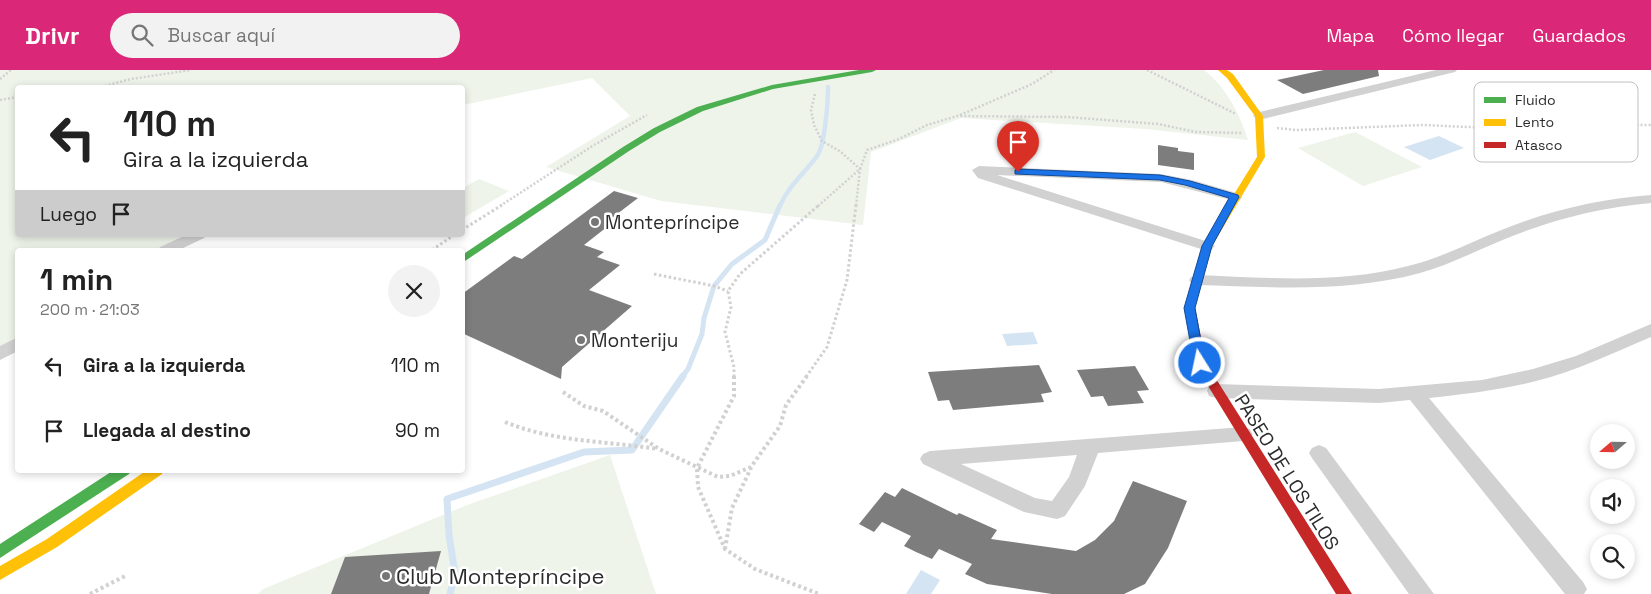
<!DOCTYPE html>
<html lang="es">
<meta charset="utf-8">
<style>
:root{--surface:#fff;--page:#f2f2f2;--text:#222;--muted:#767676;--accent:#db2777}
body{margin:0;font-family:"Space Grotesk",sans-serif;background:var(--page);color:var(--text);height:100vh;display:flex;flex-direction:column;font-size:19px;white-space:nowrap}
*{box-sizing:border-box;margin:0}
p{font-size:16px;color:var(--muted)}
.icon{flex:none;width:28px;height:28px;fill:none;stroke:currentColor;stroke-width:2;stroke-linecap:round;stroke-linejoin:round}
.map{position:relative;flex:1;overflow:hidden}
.side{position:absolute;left:15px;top:178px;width:450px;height:225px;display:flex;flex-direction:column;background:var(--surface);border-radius:5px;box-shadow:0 2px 8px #0003}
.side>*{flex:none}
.hud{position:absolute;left:15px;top:15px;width:450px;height:152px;border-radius:5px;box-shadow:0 2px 8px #0003;background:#fff;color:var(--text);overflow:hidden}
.needle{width:32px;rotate:250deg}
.fabs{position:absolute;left:1590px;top:354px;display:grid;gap:10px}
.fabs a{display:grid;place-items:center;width:45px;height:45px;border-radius:50%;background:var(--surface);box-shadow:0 2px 8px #0003;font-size:25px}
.pin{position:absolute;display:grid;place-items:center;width:42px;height:42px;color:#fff;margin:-51px -21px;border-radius:50% 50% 50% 0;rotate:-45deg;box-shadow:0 0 5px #0007}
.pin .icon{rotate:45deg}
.me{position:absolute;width:55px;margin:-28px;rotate:350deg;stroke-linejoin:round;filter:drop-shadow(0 0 4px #0008)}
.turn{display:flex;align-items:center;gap:18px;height:105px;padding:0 25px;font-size:22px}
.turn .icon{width:65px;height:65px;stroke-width:2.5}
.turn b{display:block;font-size:35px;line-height:42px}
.then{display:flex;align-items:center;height:48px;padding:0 25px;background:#0003;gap:10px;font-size:19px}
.round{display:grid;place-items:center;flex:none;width:52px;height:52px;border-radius:26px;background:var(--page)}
.headline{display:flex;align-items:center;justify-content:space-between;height:85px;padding:0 25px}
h1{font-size:30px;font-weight:700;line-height:38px}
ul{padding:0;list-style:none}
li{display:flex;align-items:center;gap:15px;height:65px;padding:0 25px}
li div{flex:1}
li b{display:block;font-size:19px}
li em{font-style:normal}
header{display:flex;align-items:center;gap:30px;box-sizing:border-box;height:70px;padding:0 25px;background:var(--accent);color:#fff}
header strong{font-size:24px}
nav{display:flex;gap:28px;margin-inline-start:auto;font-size:18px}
.search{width:350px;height:45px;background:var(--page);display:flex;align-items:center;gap:12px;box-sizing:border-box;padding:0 18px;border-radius:28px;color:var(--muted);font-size:19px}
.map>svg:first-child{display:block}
.green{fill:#eef4ea}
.water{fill:#d4e4f2}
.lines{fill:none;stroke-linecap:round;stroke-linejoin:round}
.stream-far2{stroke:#d4e4f2;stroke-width:4.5}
.stream-far1{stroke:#d4e4f2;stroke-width:5}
.stream{stroke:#d4e4f2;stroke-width:7}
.building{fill:#7d7d7d}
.path-far2{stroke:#d1d1d1;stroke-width:2.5;stroke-dasharray:2 2;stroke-linecap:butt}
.path-far1{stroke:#d1d1d1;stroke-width:3;stroke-dasharray:2.5 2.5;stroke-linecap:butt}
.path{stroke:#d1d1d1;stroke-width:4;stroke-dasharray:3 3;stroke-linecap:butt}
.street{fill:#d1d1d1;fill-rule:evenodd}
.fast{fill:#4caf50;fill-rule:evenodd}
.slow{fill:#ffc107;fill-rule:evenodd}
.jam{fill:#c62828;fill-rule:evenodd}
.route{fill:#1a73e8;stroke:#114b97}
.poi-dot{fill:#767676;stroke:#fff;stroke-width:2}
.labels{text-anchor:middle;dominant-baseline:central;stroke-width:5;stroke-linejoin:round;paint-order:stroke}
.poi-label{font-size:19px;fill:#2c2c2c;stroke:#fff;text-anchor:start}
.street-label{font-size:19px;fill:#2c2c2c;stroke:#fff}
.near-poi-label{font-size:22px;fill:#2c2c2c;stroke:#fff;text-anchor:start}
.key{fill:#fff;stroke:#c0c0c0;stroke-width:1}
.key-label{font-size:14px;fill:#2c2c2c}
</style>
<header>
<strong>Drivr</strong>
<div class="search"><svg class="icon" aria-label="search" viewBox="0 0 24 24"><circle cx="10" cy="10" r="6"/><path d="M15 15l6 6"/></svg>Buscar aquí</div>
<nav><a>Mapa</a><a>Cómo llegar</a><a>Guardados</a></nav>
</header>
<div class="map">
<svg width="1651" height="524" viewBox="0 0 1651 524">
<rect width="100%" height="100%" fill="#fff"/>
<g class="green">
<path d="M0 0H1204C1226 17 1240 44 1248 70L1145 59 961 48 871 82 863 155 661 131 546 97 630 46 592 8 463 35 462 18H18V165H192L166 180H18L17 267 0 277Z"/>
<path d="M1355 62 1422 97 1363 116 1298 78Z"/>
<path d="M479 109 509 121 463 148V118Z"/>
<path d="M610 385 656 524H258L263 519 467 435Z"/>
</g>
<g class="water">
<path d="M1439 66 1464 78 1430 90 1404 77Z"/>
<path d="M1033 262 1038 274 1007 276 1002 264Z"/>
<path d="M921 500 940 510 931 524H906Z"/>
</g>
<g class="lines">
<path class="stream-far2" d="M780 136C788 116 805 103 817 86 825 76 828 31 828 17"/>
<path class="stream-far1" d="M682 307 688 299 702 264 704 248 714 216 732 194 765 170 780 135"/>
<path class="stream" d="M450 524 455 503 449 465 447 429 584 382 632 380 683 306"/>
</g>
<g class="building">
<path d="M1324 0H1378L1379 6 1303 24 1277 10Z"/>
<path d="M1158 75 1178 78V81L1194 83V100L1158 95Z"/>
<path d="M614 121 638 128 608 151 612 153 584 175 604 182 597 187 620 195 589 220 632 236 562 297 561 309 462 263V224L514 186 522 189Z"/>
<path d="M1039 295 1052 322 1041 324 1044 332 953 340 949 330 938 331 928 302Z"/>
<path d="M1135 296 1149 320 1137 321 1144 333 1108 336 1103 326 1091 327 1077 300Z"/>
<path d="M1133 411 1187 431 1168 478 1145 514 1124 524H1052L987 514 965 504 972 494 939 479 932 489 916 482 904 476 911 466 882 452 874 462 859 454 885 422 895 427 902 418 957 445 959 443 997 460 991 469 1076 481 1095 470 1114 451Z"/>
<path d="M441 481 429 524H331L345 487Z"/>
</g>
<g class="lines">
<g class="path-far2">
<path d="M1147 0 1236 44"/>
<path d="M0 9 11 0"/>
<path d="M97 18 131 9 191 0"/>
<path d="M815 24 811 40 814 55 822 71 841 82 860 99 856 136"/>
<path d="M0 30 18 27"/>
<path d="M960 45 1032 14 1054 0"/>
<path d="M1277 58 1296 60 1422 55 1517 59 1558 55H1651"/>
<path d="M500 136 594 75 647 45"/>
<path d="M818 136 860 99 867 80 899 69 927 55 957 46 1067 47 1158 54 1196 62 1242 63"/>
</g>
<g class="path-far1">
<path d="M462 160 502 135"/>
<path d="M432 180 454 165"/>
<path d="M654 204 714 216 728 221"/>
<path d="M734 307V297L725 262 731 237 728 221 740 204 819 135"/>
<path d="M806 307 827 277 847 210 856 135"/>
</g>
<g class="path">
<path d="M734 306V326L697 398 698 417 725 479 755 499 819 524"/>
<path d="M563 322 584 336 603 341 659 379 718 407 730 406 751 397 780 356 786 335 807 306"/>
<path d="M505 352C554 372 606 371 658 379"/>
<path d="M725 479 732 438 751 398"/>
<path d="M90 524 125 506"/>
</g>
<g class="street">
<path d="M1436 0H1457L1455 2 1259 50 1253 46 1255 43Z"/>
<path d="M979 96 1161 104 1192 110 1240 124 1242 127 1240 130 1235 131 1161 112 997 105 1212 173 1215 176 1212 179 1207 181 978 108 972 100Z"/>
<path d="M1651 125V133C1604 137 1559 148 1515 165 1483 177 1453 194 1420 203 1347 223 1271 217 1197 215L1191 213 1189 210 1191 207 1197 205C1267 208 1340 214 1408 196 1442 188 1472 171 1504 159 1551 140 1600 129 1651 125Z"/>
<path d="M186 165H207L204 168 179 180H158L160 177Z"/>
<path d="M1651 254V267C1613 283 1576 301 1536 311 1501 320 1465 324 1429 328L1583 512 1587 519 1584 524H1565L1410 330 1379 333 1216 328 1209 326 1207 321 1209 316 1216 314 1379 319 1482 310 1533 299 1576 286Z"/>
<path d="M18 267V281L0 290V276Z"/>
<path d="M1243 357 1250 359 1253 364 1250 369 1243 371 1098 383 1085 416 1065 446 1057 449 1024 442 923 394 920 389 923 384 930 381ZM1077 385 1069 407 1052 431 1035 428 961 394Z"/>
<path d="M1319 375 1326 378 1434 524H1409L1312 388 1309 383 1312 378Z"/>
</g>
<g class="fast">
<path d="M859 0H876L872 2 773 19 703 41 660 62 629 81 462 193V185L623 77 654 58 697 37 772 15Z"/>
<path d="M114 400H131L129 404 0 488V474Z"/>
</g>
<g class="slow">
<path d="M1218 0H1227L1233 4 1263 46 1265 87 1212 176 1195 237 1190 240 1185 237 1202 176 1257 87 1255 46 1227 8Z"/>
<path d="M147 400H164L162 404 57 477 0 510V496L47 469Z"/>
</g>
<path class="jam" d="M1190 234 1195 237 1206 293 1352 524H1336L1194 293 1185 237Z"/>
</g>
<path class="route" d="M1018 99 1160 105 1190 111 1238 125 1239 127 1212 176 1195 238 1205 293 1204 295 1200 297 1194 293 1184 238 1202 176 1229 128 1185 115 1160 110 1015 104V100Z"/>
<g class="poi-dot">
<circle cx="595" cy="152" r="5"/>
<circle cx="581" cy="270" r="5"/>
<circle cx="386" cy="506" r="5"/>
</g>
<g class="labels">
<g class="poi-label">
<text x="605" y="152">Montepríncipe</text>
<text x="591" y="270">Monteriju</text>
</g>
<g class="street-label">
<text transform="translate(1287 402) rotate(58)">PASEO DE LOS TILOS</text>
</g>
<g class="near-poi-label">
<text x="396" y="506">Club Montepríncipe</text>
</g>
</g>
<rect x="1474" y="12" width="164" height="80" rx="8" class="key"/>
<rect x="1484" y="27" width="22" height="6" fill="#4caf50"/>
<rect x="1484" y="49" width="22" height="7" fill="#ffc107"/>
<rect x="1484" y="72" width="22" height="6" fill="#c62828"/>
<g class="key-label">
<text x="1515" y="35">Fluido</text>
<text x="1515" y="57">Lento</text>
<text x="1515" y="80">Atasco</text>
</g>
</svg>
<div class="fabs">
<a><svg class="needle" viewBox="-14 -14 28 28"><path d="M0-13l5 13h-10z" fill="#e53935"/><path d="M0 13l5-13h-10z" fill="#767676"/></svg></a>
<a><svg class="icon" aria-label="sound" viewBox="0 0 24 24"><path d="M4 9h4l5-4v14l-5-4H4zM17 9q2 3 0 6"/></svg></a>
<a><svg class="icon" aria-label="search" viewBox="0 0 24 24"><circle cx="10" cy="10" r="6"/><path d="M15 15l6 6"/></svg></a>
</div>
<div class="pin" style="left:1018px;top:102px;background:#d93025"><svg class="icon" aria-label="arrive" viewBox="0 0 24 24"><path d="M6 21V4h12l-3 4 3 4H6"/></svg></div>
<svg class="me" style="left:1200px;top:293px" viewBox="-20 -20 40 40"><circle r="17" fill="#1a73e8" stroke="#fff" stroke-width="3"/><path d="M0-11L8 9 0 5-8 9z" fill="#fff"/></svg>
<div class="hud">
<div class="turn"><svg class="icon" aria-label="left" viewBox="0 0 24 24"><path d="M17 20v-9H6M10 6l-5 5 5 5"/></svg><div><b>110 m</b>Gira a la izquierda</div></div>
<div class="then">Luego<svg class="icon" aria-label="arrive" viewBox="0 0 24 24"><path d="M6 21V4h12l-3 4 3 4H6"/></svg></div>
</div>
<section class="side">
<div class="headline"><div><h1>1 min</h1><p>200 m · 21:03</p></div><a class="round"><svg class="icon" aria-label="close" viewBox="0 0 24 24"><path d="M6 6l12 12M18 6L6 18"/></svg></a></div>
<ul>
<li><svg class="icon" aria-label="left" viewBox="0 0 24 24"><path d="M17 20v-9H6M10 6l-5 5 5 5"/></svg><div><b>Gira a la izquierda</b></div><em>110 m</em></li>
<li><svg class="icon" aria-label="arrive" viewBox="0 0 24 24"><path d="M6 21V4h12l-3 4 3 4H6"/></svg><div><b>Llegada al destino</b></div><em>90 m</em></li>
</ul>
</section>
</div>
